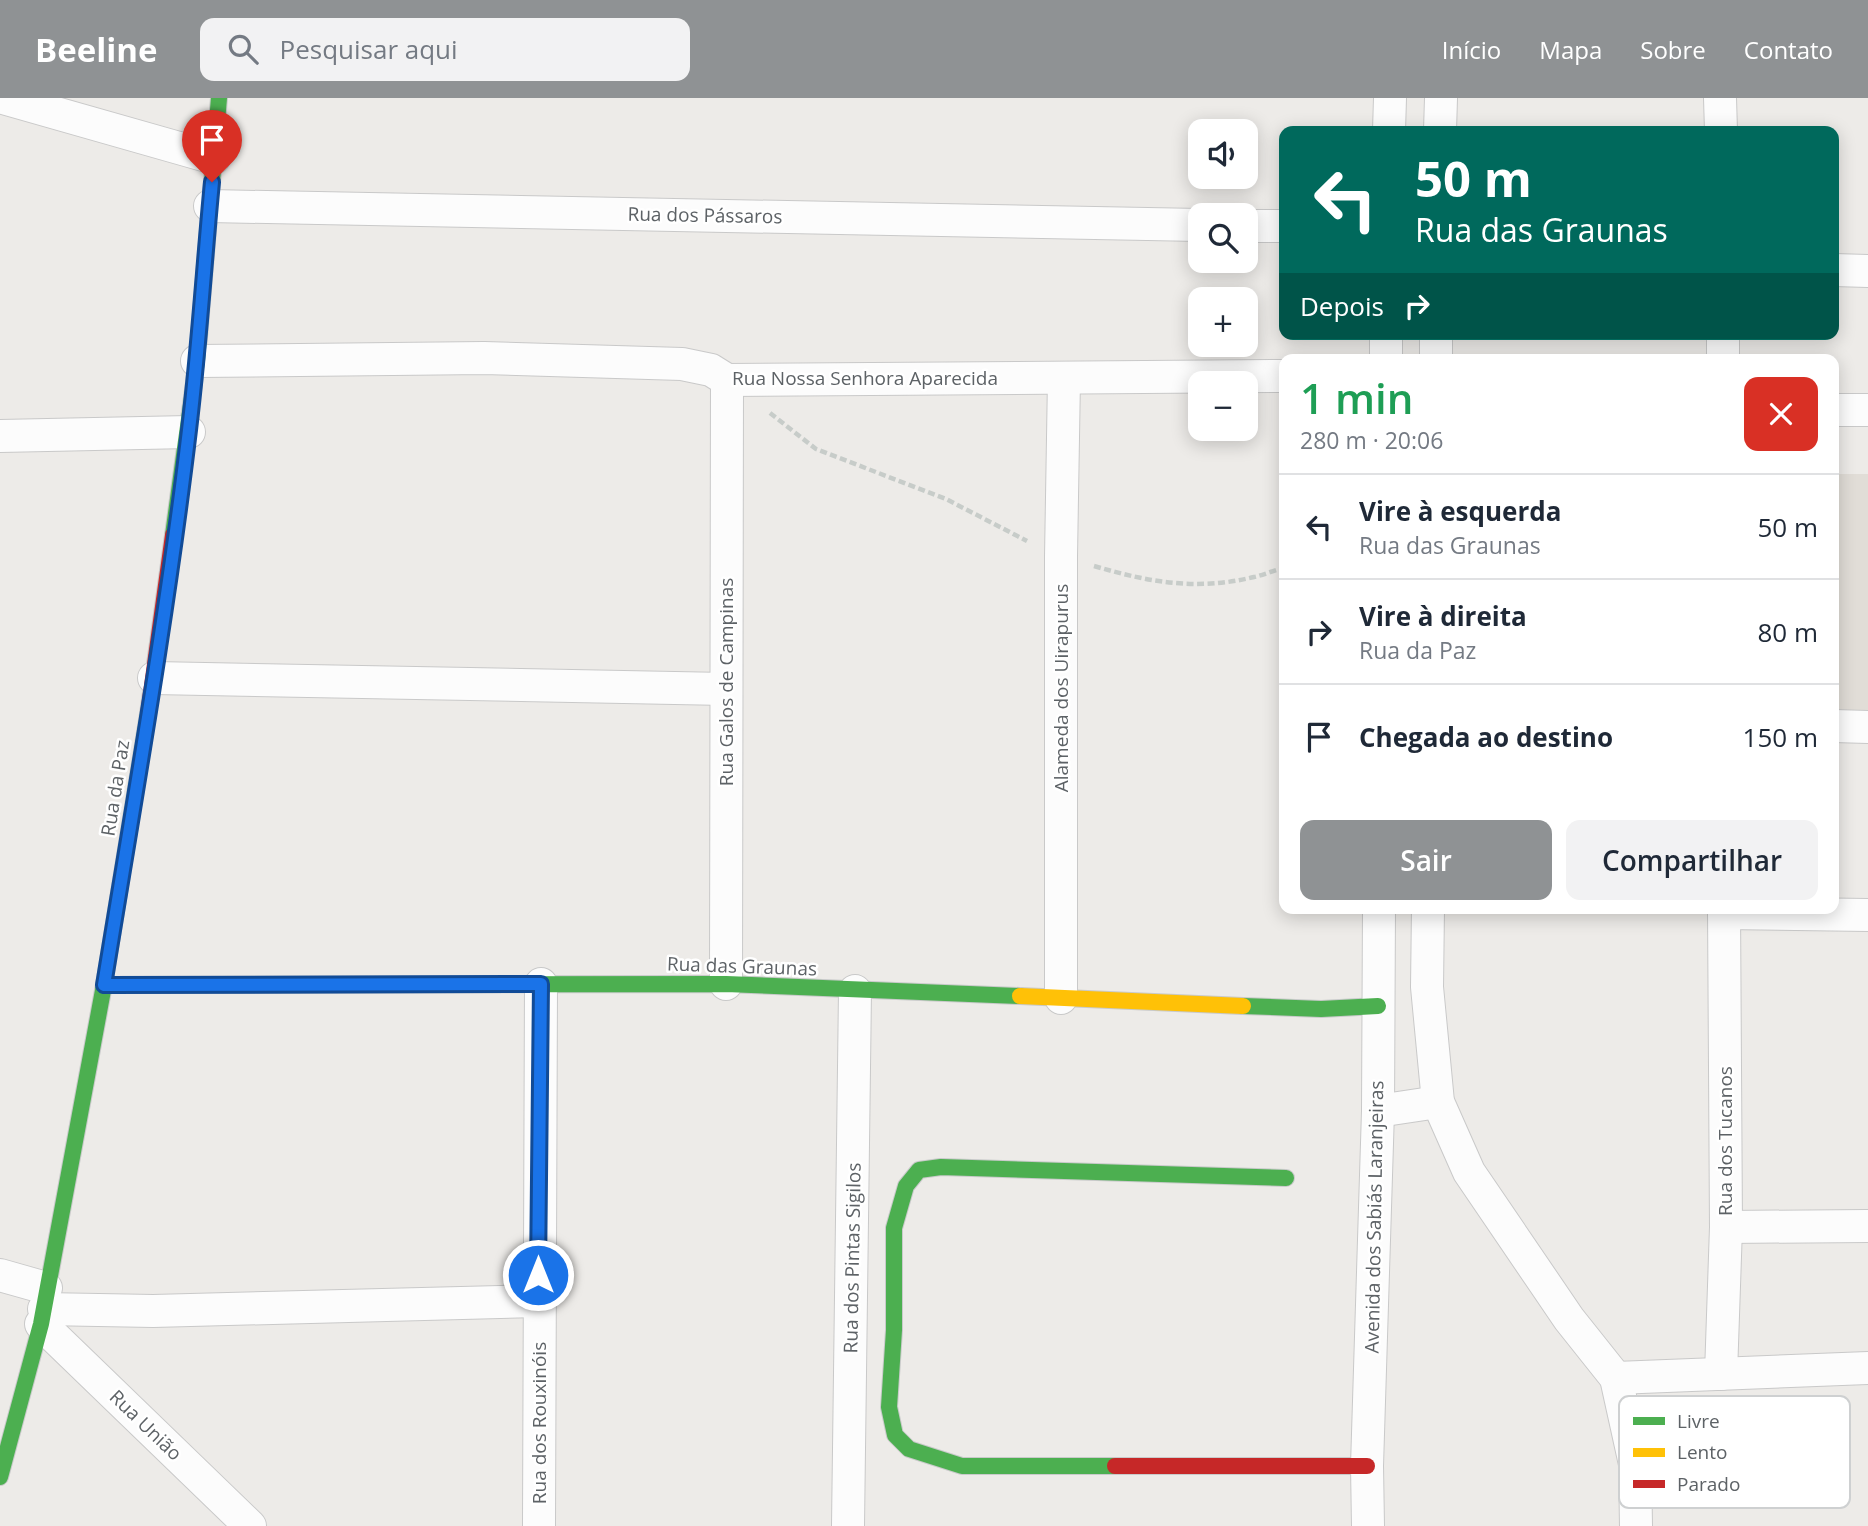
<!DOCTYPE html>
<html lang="pt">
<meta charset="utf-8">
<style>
:root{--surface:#fff;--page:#f2f2f3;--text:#1f2937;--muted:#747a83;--line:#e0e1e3;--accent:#8f9294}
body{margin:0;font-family:"Open Sans",sans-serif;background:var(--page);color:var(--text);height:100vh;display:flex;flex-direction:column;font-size:26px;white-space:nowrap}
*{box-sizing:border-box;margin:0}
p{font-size:23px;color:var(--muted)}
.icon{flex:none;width:38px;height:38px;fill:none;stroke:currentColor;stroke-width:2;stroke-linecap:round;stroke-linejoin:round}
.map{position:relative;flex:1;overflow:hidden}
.side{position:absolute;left:1279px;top:256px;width:560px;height:560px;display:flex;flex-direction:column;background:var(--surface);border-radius:14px;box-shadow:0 4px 18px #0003}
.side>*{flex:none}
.top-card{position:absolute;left:1279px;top:28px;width:560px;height:214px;border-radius:14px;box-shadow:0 4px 18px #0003;background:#00695c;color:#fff;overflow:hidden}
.buttons{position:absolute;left:1188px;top:21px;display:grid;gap:14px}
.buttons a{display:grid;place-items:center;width:70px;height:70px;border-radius:14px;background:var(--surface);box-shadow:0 4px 18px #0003;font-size:35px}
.pin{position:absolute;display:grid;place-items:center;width:60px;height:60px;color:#fff;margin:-72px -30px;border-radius:50% 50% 50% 0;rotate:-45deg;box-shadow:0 0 7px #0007}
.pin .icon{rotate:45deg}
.me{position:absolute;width:77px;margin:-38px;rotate:0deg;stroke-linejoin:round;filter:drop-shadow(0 0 5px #0008)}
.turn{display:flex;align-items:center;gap:24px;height:147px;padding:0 21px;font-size:32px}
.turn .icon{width:91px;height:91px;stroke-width:2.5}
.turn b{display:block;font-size:49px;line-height:60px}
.then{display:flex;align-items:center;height:66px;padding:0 21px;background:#0003;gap:14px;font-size:26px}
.round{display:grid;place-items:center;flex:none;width:74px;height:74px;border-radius:14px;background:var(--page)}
.overview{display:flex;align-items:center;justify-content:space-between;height:119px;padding:0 21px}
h1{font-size:42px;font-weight:600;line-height:52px;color:#1e9e55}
.action{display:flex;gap:14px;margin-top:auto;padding:14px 21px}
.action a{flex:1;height:80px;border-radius:14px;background:var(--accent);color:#fff;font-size:28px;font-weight:600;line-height:80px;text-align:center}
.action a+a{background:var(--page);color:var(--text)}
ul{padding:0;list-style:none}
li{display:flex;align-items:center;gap:21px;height:105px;padding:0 21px;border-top:2px solid var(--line)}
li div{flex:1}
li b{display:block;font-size:26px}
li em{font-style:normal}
header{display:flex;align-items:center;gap:42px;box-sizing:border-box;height:98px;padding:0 35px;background:var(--accent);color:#fff}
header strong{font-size:33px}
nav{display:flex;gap:38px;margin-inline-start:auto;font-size:24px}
.search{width:490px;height:63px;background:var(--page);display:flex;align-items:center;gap:18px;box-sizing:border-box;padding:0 24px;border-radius:14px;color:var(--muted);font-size:26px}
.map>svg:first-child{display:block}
.education{fill:#e1ddd7}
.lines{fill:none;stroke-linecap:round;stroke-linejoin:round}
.street-casing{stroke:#c9c9c9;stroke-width:34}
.fast-casing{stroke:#c9caca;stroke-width:18}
.slow-casing{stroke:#c9caca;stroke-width:18}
.jam-casing{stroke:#c9caca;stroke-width:18}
.path{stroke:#c7ccc9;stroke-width:4.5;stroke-dasharray:7 3.5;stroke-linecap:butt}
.street{stroke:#fcfcfc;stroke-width:32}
.fast{stroke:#4caf50;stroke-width:16}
.slow{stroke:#ffc107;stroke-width:16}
.jam{stroke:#c62828;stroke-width:16}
.route-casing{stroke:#114b97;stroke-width:18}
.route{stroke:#1a73e8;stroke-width:12}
.labels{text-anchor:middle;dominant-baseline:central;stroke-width:5;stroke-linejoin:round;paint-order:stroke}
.street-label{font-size:19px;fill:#5d6266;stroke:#fff}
.key{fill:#fff;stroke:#ced0d1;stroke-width:2}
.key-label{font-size:19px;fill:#5d6266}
</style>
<header>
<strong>Beeline</strong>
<div class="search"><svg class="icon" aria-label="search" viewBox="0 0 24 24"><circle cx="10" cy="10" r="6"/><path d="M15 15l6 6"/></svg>Pesquisar aqui</div>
<nav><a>Início</a><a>Mapa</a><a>Sobre</a><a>Contato</a></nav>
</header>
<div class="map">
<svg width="1868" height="1428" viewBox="0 0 1868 1428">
<rect width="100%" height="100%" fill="#edebe8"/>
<rect class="education" x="1834" y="376" width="34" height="236"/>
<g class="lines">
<defs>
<g id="street">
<path d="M3 0 214 60"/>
<path d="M1720 0 1721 33"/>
<path d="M1389 33 1390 0"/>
<path d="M1440 33 1441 0"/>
<path d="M210 108 1200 127"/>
<path d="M1246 128H1284"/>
<path d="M1834 172 1868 173"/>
<path d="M1723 236V261"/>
<path d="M1386 261V236"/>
<path d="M1436 261V236"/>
<path d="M197 263 484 260 682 266 711 272 727 282 1284 278"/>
<path d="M1834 312H1868"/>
<path d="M0 338 189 334"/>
<path d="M154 580 726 591"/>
<path d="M1834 628 1868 629"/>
<path d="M1428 810 1427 889 1438 1004 1469 1074 1569 1221 1616 1280 1635 1366 1636 1428"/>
<path d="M1724 815 1868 817"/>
<path d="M726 886 727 282"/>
<path d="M1061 900V459L1064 280"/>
<path d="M1378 1013 1438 1004"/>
<path d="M1726 1129 1868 1128"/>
<path d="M0 1177 46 1190"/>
<path d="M44 1211 153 1213 538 1203"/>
<path d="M41 1226 250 1428"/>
<path d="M1721 1276 1726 1129 1724 810"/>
<path d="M1616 1280 1868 1270"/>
<path d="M539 1428 541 886"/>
<path d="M848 1428 855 893"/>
<path d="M1368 1428 1367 1368 1378 1013 1379 810"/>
</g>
<g id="fast">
<path d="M173 437 197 263 219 0"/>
<path d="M104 887 726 886 1020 898"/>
<path d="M1243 908 1321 911 1378 908"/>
<path d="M1115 1368H962L909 1351 895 1337 889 1309 894 1232V1130L906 1088 919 1072 941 1069 1286 1080"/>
<path d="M0 1379 41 1226 104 887 148 616"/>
</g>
<path id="slow" d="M1020 898 1243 908"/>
<g id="jam">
<path d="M148 616 173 437"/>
<path d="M1115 1368H1367"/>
</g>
</defs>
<use href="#street" class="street-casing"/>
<use href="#fast" class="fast-casing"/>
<use href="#slow" class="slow-casing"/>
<use href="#jam" class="jam-casing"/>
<g class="path">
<path d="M770 315 816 351 946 401 1027 443"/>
<path d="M1094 468C1148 484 1197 493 1254 479 1264 477 1274 472 1284 470"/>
</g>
<use href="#street" class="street"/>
<use href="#fast" class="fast"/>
<use href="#slow" class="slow"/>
<use href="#jam" class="jam"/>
</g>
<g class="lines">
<defs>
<path id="route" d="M212 84C204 167 199 250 189 332 167 518 134 703 104 887L541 886 538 1177"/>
</defs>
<use href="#route" class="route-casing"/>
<use href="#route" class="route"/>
</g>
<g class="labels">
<g class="street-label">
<text transform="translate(705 117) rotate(1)">Rua dos Pássaros</text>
<text x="865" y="280">Rua Nossa Senhora Aparecida</text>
<text transform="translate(726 584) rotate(-90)">Rua Galos de Campinas</text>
<text transform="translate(1061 590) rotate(-90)">Alameda dos Uirapurus</text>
<text transform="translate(115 690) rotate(-81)">Rua da Paz</text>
<text transform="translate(742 868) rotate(2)">Rua das Graunas</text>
<text transform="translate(1725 1043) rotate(-90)">Rua dos Tucanos</text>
<text transform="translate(1374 1119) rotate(-89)">Avenida dos Sabiás Laranjeiras</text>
<text transform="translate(852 1160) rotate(-89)">Rua dos Pintas Sigilos</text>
<text transform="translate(539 1325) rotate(-90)">Rua dos Rouxinóis</text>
<text transform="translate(146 1327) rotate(44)">Rua União</text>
</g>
</g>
<rect x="1619" y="1298" width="231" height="112" rx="10" class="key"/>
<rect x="1633" y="1319" width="32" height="8" fill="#4caf50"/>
<rect x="1633" y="1350" width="32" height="9" fill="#ffc107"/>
<rect x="1633" y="1382" width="32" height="8" fill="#c62828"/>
<g class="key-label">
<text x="1677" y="1330">Livre</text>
<text x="1677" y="1361">Lento</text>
<text x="1677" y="1393">Parado</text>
</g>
</svg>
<div class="buttons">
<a><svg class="icon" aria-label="sound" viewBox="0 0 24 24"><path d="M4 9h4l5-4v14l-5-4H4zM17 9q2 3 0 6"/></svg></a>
<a><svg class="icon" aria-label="search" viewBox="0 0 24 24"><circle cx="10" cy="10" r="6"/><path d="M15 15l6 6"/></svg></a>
<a>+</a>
<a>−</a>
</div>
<div class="pin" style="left:212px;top:84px;background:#d93025"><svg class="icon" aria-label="arrive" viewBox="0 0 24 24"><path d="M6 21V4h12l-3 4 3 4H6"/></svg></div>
<svg class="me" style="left:538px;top:1177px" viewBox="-20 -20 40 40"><circle r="17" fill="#1a73e8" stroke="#fff" stroke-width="3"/><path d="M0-11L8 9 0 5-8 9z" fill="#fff"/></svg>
<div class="top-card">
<div class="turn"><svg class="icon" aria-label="left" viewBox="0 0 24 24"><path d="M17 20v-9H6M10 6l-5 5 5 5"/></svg><div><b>50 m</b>Rua das Graunas</div></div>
<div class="then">Depois<svg class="icon" aria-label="right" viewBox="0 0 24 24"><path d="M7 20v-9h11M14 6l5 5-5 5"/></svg></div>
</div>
<section class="side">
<div class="overview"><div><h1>1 min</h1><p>280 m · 20:06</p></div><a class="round" style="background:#d93025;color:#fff"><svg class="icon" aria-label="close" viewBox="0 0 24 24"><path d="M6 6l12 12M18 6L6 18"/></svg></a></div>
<ul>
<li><svg class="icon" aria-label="left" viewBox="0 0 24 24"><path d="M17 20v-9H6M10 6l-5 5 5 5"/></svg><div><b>Vire à esquerda</b><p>Rua das Graunas</p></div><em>50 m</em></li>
<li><svg class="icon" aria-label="right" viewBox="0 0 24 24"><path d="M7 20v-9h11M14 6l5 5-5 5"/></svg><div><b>Vire à direita</b><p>Rua da Paz</p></div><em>80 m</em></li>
<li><svg class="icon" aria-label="arrive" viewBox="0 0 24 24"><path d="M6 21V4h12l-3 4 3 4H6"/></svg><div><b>Chegada ao destino</b></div><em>150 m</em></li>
</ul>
<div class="action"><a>Sair</a><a>Compartilhar</a></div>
</section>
</div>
